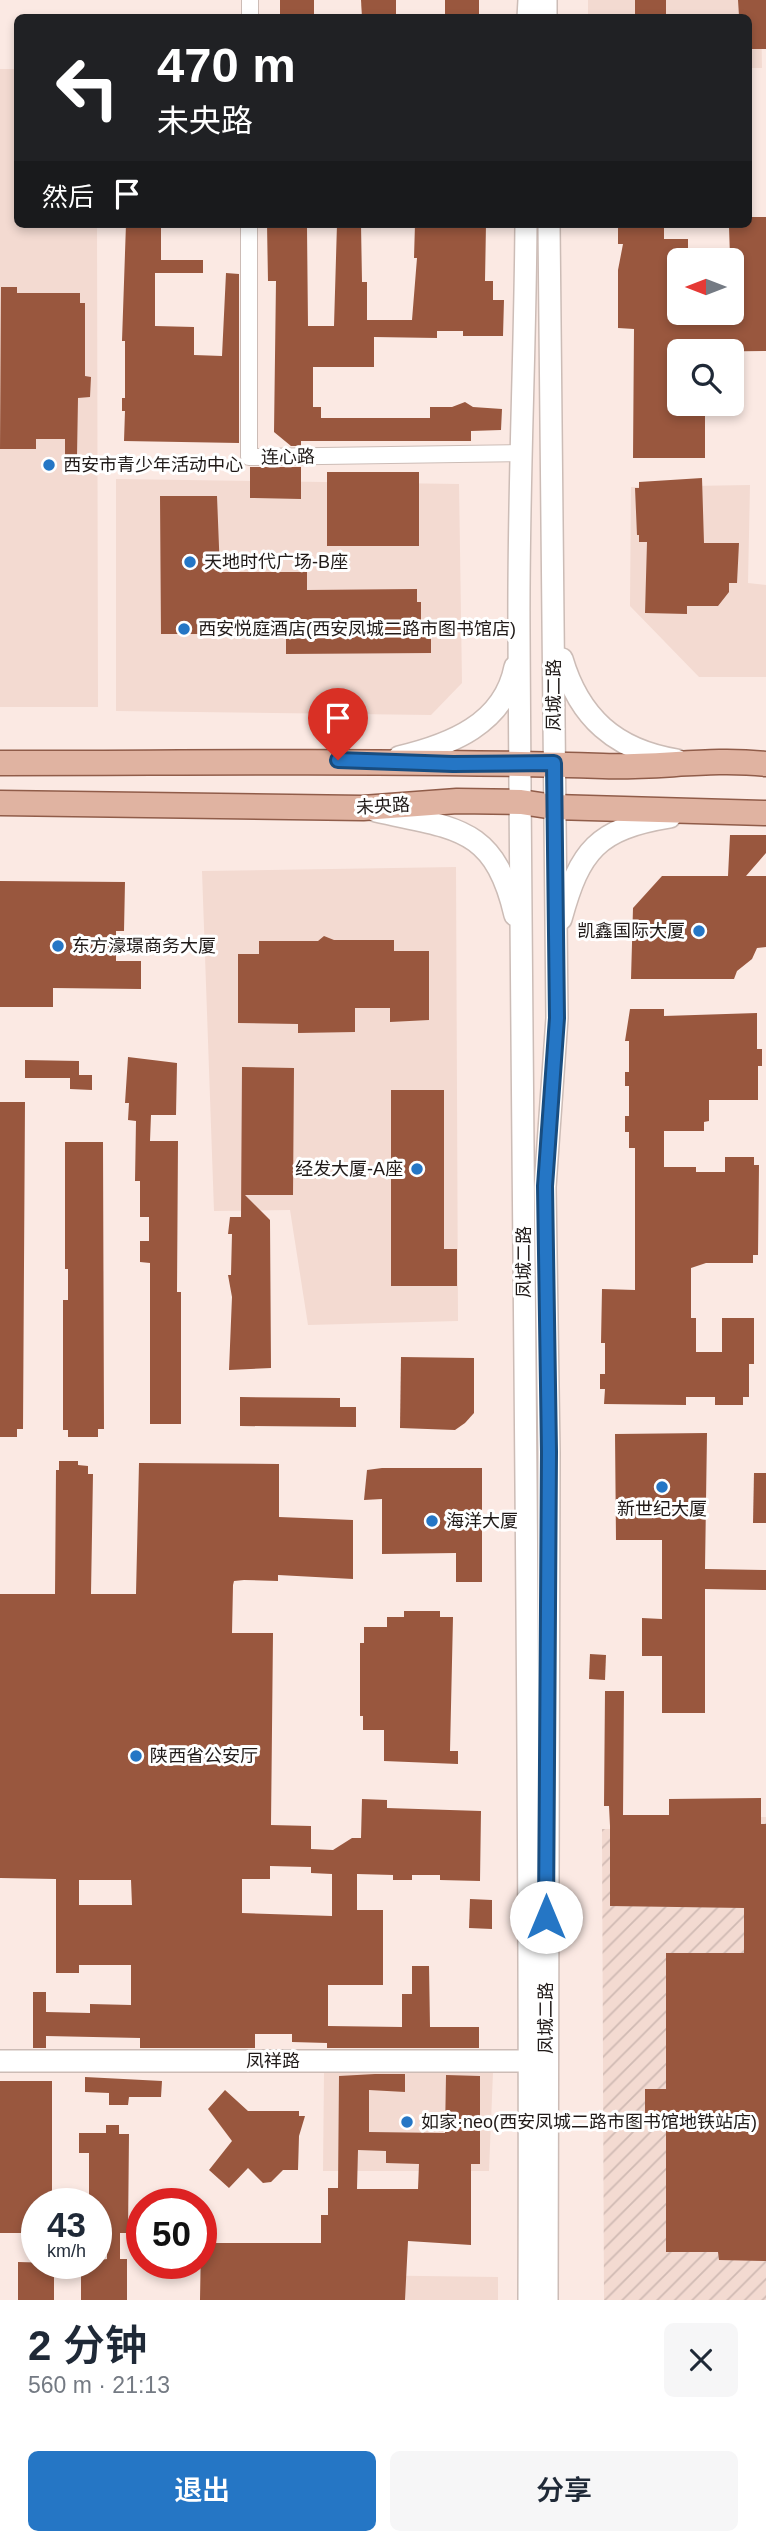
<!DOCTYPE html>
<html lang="zh">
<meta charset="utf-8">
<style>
:root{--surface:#fff;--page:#f6f6f7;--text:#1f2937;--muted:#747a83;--accent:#2576c5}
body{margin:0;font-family:Helvetica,"Noto Sans SC",sans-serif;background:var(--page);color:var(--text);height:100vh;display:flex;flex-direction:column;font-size:26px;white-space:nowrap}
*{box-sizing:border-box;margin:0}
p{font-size:23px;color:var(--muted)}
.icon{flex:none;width:38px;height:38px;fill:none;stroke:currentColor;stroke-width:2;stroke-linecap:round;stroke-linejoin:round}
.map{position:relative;height:2300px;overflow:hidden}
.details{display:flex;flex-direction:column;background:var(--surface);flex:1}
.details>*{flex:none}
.banner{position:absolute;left:14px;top:14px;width:738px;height:214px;border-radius:10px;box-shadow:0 4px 10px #0003;background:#202124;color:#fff;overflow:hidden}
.needle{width:46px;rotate:270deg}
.controls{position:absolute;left:667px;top:248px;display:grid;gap:14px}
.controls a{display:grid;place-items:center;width:77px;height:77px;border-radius:10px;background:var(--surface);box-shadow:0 4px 10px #0003;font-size:35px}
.speed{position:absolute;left:21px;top:2188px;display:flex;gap:14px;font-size:35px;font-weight:700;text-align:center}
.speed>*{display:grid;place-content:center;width:91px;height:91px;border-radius:50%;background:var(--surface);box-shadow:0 4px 10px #0003;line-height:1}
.speed small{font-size:18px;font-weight:400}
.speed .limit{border:10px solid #d22;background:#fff;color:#111}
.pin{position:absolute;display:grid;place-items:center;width:60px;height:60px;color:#fff;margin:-72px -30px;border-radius:50% 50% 50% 0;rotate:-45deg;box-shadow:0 0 7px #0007}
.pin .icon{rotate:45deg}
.me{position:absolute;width:77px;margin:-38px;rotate:0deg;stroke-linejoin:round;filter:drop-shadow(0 0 5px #0008)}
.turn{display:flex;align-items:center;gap:24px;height:147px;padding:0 28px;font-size:32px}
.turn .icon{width:91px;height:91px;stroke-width:2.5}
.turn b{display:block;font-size:49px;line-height:60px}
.then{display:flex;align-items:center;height:66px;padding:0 28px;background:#0003;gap:14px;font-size:26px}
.round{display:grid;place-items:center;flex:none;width:74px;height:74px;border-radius:10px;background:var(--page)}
.overview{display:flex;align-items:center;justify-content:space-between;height:119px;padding:0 28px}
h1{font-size:42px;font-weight:600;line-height:52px}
.primary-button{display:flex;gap:14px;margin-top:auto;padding:14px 28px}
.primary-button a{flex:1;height:80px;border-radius:10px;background:var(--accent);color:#fff;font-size:28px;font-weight:600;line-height:80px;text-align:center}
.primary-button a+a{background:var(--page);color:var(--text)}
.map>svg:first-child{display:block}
.built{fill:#f3dad1}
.industrial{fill:url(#industrial-furrows)}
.building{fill:#99573e;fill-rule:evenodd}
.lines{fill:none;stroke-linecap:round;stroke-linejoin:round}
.street-casing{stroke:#ccbcb6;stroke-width:18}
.secondary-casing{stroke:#ccbcb6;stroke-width:24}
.primary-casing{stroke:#905c49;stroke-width:27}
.street{stroke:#fff;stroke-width:16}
.secondary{stroke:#fff;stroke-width:21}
.primary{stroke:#e0b3a1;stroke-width:24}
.route-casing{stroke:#184d80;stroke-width:18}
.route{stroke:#2576c5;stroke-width:12}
.poi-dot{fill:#2576c5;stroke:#fff;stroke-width:2.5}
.labels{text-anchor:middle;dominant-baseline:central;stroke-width:6;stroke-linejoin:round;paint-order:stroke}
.street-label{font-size:18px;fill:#201a18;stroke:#fff}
.poi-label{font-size:18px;fill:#201a18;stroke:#fff;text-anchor:start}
</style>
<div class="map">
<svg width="766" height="2300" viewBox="0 0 766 2300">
<defs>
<pattern id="industrial-furrows" width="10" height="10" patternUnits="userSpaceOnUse" patternTransform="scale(1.75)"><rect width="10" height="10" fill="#f3dad1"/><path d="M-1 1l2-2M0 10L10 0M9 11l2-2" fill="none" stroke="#d0bab3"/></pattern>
</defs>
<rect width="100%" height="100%" fill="#fbe9e3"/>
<g class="built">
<path d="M588 0H761L762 68H749V18L588 17Z"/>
<path d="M0 69H17L18 224H97L98 707H0Z"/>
<path d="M116 479 459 484 462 683 431 715 116 711Z"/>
<path d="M750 485 748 583 766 585V677H699L630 606 631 487Z"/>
<path d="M456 867 458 1321 308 1325 290 1210 214 1211 202 871Z"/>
<path d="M493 2072 489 2171H323L324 2073Z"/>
<path d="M204 2273 498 2277V2300H204Z"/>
</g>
<path class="industrial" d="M758 1817H766V2300H604L602 1829 754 1828Z"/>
<g class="building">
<rect x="280" y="0" width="34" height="18"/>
<path d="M361 0H396V15L362 18Z"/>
<rect x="445" y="0" width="34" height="18"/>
<rect x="635" y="0" width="31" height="18"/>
<path d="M738 0H766V49H749V18L739 16Z"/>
<path d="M749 217H766V351L679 352V404H705V458H633L634 329 618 328V270L623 244H618V228H664V239H688V261H679V313H732L729 227 732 224H749Z"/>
<path d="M126 224H161V260H203V273H155V326L194 327V355L222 356 226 273 239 274V443L124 441 125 411H122V398H125V341H122Z"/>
<path d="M267 224H305L307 228 308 326H334L337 224H361L362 282H367V320H412L417 258H414L415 224H486L485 281H493V300H504L503 336H463V331H437V338L374 337V367H313V407H321V418H430V407H452L465 402 473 407 502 409 501 430 471 431V441H301V446H291L274 432 276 281H268Z"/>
<path d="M1 287H17V293H80V303H85V376L91 377 90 397 78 398 77 456H65V439H36V449H0Z"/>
<path d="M250 467H301V499L250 498Z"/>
<rect x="327" y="472" width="92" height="74"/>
<path d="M702 478 704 543H739L737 583H729V592L718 606H687V614L645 613 647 542H639V535H637L635 488H639V482Z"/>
<path d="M160 496H217L220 572H307V590L417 589V602H421V637H431V653L286 654V629H221L211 631V634H161Z"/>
<path d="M730 835H766V853L746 876H766V947L757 948 752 959 737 971 734 979H631L633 908 662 876H728Z"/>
<path d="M0 881 125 882 124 931H116V961H141V989L53 988V1007H0Z"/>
<path d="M324 936 334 940H394V951H429V1020L390 1022V1008H355V1032L298 1033V1024L238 1023V954H259V941H318Z"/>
<path d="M630 1009H664V1016L757 1013V1049H762V1066H758V1100H709V1121L704 1122V1131H664V1167H696V1172H725V1157H754V1165H759L758 1255H753V1263H706L691 1268V1318H696V1352H722V1318H754V1364H749V1397H743V1405H715V1397H686V1405L604 1404 605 1389H600V1374H605V1343H601L602 1289 635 1290V1148H629V1132H625V1116H629V1086H625V1072H629V1041H625Z"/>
<path d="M128 1057 177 1063 176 1115H151L150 1141H178L177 1292H181V1424H150V1263L140 1262V1241H149V1217H140V1181H135L136 1121 128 1120 129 1103H125Z"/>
<path d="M25 1060 79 1061V1075H92V1090L70 1089V1078H25Z"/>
<path d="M242 1067 294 1068 293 1195H245L270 1220 271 1368 229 1370 232 1297 228 1275H231L232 1234H228L230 1217H241Z"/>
<path d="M391 1090H444V1249H457V1286H391Z"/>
<path d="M0 1102H25L23 1429H17V1437H0Z"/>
<path d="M65 1142H103L104 1429H98V1437H68V1430H63V1300H68V1269H65Z"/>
<path d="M401 1357 474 1358V1413L465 1423 455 1430 400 1428Z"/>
<path d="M240 1397 340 1398V1407H356V1427L240 1426Z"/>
<path d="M707 1433 705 1569 766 1570V1590L705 1589V1713H662V1656H642V1618L662 1619V1540H616L615 1434Z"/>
<path d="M59 1461H78V1465L88 1466V1474H93L91 1594H136L139 1463 279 1464V1517L353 1520V1579L278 1575V1581L244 1580 234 1581 233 1585 232 1633H273L271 1825 311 1826V1849L333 1850 352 1838H361L362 1799 387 1800V1808L481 1811 480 1881 440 1880V1875H412V1880H393V1875L357 1874V1910H383V1985H328V2026L402 2027V1994H412V1966H429L430 2027H479V2048H327V2043L292 2042V2034H255V2048H140V2038L46 2036V2048H33V1992H46V2012L90 2013V2004L131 2005V1965H79V1973H56V1879L0 1878V1594H55L56 1470H59ZM270 1866 311 1867V1873L332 1874V1916L242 1913V1879H270ZM79 1880H131L132 1905H79Z"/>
<path d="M382 1468H482V1582H456V1553L382 1554V1499L364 1500 367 1470Z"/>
<path d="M754 1473H766V1523H753Z"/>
<path d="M404 1611H440V1617H453L450 1751H458V1764L384 1761V1730H363V1716H360V1643H364V1627H387V1617H404Z"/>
<path d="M590 1654 606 1655 605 1680 589 1679Z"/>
<path d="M605 1691H624L623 1815H669V1799L761 1798V1824H766V2261L719 2260 718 2252H666V2116H645V2089H666V1953H744V1908L610 1906V1826L609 1806H604Z"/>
<path d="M470 1899 492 1900V1929L469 1928Z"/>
<path d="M375 2074H405V2092L369 2090V2132L445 2133 446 2075 480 2076V2164H471V2245L408 2241 405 2300H200L201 2243H321V2215H328V2188H338L339 2076ZM358 2150 386 2151V2163L419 2164 418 2189H357Z"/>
<path d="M85 2077 162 2081 161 2097H129L128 2105H109V2093L85 2092Z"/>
<path d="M0 2081H52V2203H37V2233H0Z"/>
<path d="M225 2090 248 2111H299V2116H305L299 2136 298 2170H283L271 2182 263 2183 248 2168 229 2188 209 2170 232 2141 208 2109Z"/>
<path d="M106 2125H119V2134H129L128 2233H120V2259H127V2300H81V2263L107 2259V2233H96V2203H89V2153H79V2133H106Z"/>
<path d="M18 2262 54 2263V2300H18Z"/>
</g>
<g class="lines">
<defs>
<g id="street">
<path d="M250 18V0"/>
<path d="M249 224V457L519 453"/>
</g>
<g id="secondary">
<path d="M546 0V18"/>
<path d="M528 18 529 0"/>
<path d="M526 224C525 360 518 495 519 631 522 1187 531 1744 529 2300"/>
<path d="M562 659C579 717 615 750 677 760"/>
<path d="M399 757C450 745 504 724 515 667"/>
<path d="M376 811C455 829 494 825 515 915"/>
<path d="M561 919C580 850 597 829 670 817"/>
<path d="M0 2061H544"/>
<path d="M547 2300 549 1452 545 1187 557 1018 549 224"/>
</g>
<g id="primary">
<path d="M0 763C201 763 402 760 603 766 658 768 711 758 766 764"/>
<path d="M0 803 363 808 457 801 521 802 554 807 766 813"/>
</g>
</defs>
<use href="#street" class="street-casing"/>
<use href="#secondary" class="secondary-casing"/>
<use href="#primary" class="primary-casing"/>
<use href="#street" class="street"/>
<use href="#secondary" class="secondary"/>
<use href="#primary" class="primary"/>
</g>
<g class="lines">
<defs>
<path id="route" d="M338 760 453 764 554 763 557 1018 545 1186 549 1452 546 1917"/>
</defs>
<use href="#route" class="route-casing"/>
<use href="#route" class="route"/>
</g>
<g class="poi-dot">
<circle cx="49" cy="465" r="7"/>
<circle cx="190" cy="562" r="7"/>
<circle cx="184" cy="629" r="7"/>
<circle cx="699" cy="931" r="7"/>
<circle cx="58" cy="946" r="7"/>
<circle cx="417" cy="1169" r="7"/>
<circle cx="662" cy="1487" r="7"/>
<circle cx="432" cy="1521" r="7"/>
<circle cx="136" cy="1756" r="7"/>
<circle cx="407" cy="2122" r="7"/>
</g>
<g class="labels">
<g class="street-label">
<text transform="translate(288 457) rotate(-1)">连心路</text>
<text transform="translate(554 695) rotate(-90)">凤城二路</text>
<text transform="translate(383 806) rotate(-3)">未央路</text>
<text transform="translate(524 1262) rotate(-90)">凤城二路</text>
<text transform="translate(546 2018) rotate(-90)">凤城二路</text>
<text x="273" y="2061">凤祥路</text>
</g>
<g class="poi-label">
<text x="63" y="465">西安市青少年活动中心</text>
<text x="204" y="562">天地时代广场-B座</text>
<text x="198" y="629">西安悦庭酒店(西安凤城二路市图书馆店)</text>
<text x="685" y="931" text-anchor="end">凯鑫国际大厦</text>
<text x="72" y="946">东方濠璟商务大厦</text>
<text x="403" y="1169" text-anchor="end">经发大厦-A座</text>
<text x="662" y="1509" text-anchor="middle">新世纪大厦</text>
<text x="446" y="1521">海洋大厦</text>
<text x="150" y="1756">陕西省公安厅</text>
<text x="421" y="2122">如家·neo(西安凤城二路市图书馆地铁站店)</text>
</g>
</g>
</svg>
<div class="controls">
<a><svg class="needle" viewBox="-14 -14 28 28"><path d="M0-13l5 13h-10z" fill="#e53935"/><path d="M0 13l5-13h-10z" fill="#747a83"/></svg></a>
<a><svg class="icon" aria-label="search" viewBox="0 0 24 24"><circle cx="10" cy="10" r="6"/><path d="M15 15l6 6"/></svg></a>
</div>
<div class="speed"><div>43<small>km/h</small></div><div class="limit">50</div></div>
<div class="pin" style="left:338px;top:760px;background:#d93025"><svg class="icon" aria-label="arrive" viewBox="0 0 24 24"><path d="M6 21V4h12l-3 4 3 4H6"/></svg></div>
<svg class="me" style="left:546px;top:1917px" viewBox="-20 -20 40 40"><circle r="19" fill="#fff"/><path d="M0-13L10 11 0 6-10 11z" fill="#2576c5"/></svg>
<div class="banner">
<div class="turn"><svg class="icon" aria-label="left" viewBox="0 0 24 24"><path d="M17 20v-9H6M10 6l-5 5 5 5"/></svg><div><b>470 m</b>未央路</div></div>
<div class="then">然后<svg class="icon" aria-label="arrive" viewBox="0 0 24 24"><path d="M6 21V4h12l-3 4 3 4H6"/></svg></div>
</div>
</div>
<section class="details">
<div class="overview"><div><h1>2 分钟</h1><p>560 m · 21:13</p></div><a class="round"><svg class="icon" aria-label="close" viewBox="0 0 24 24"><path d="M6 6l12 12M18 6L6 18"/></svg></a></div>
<div class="primary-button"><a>退出</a><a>分享</a></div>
</section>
